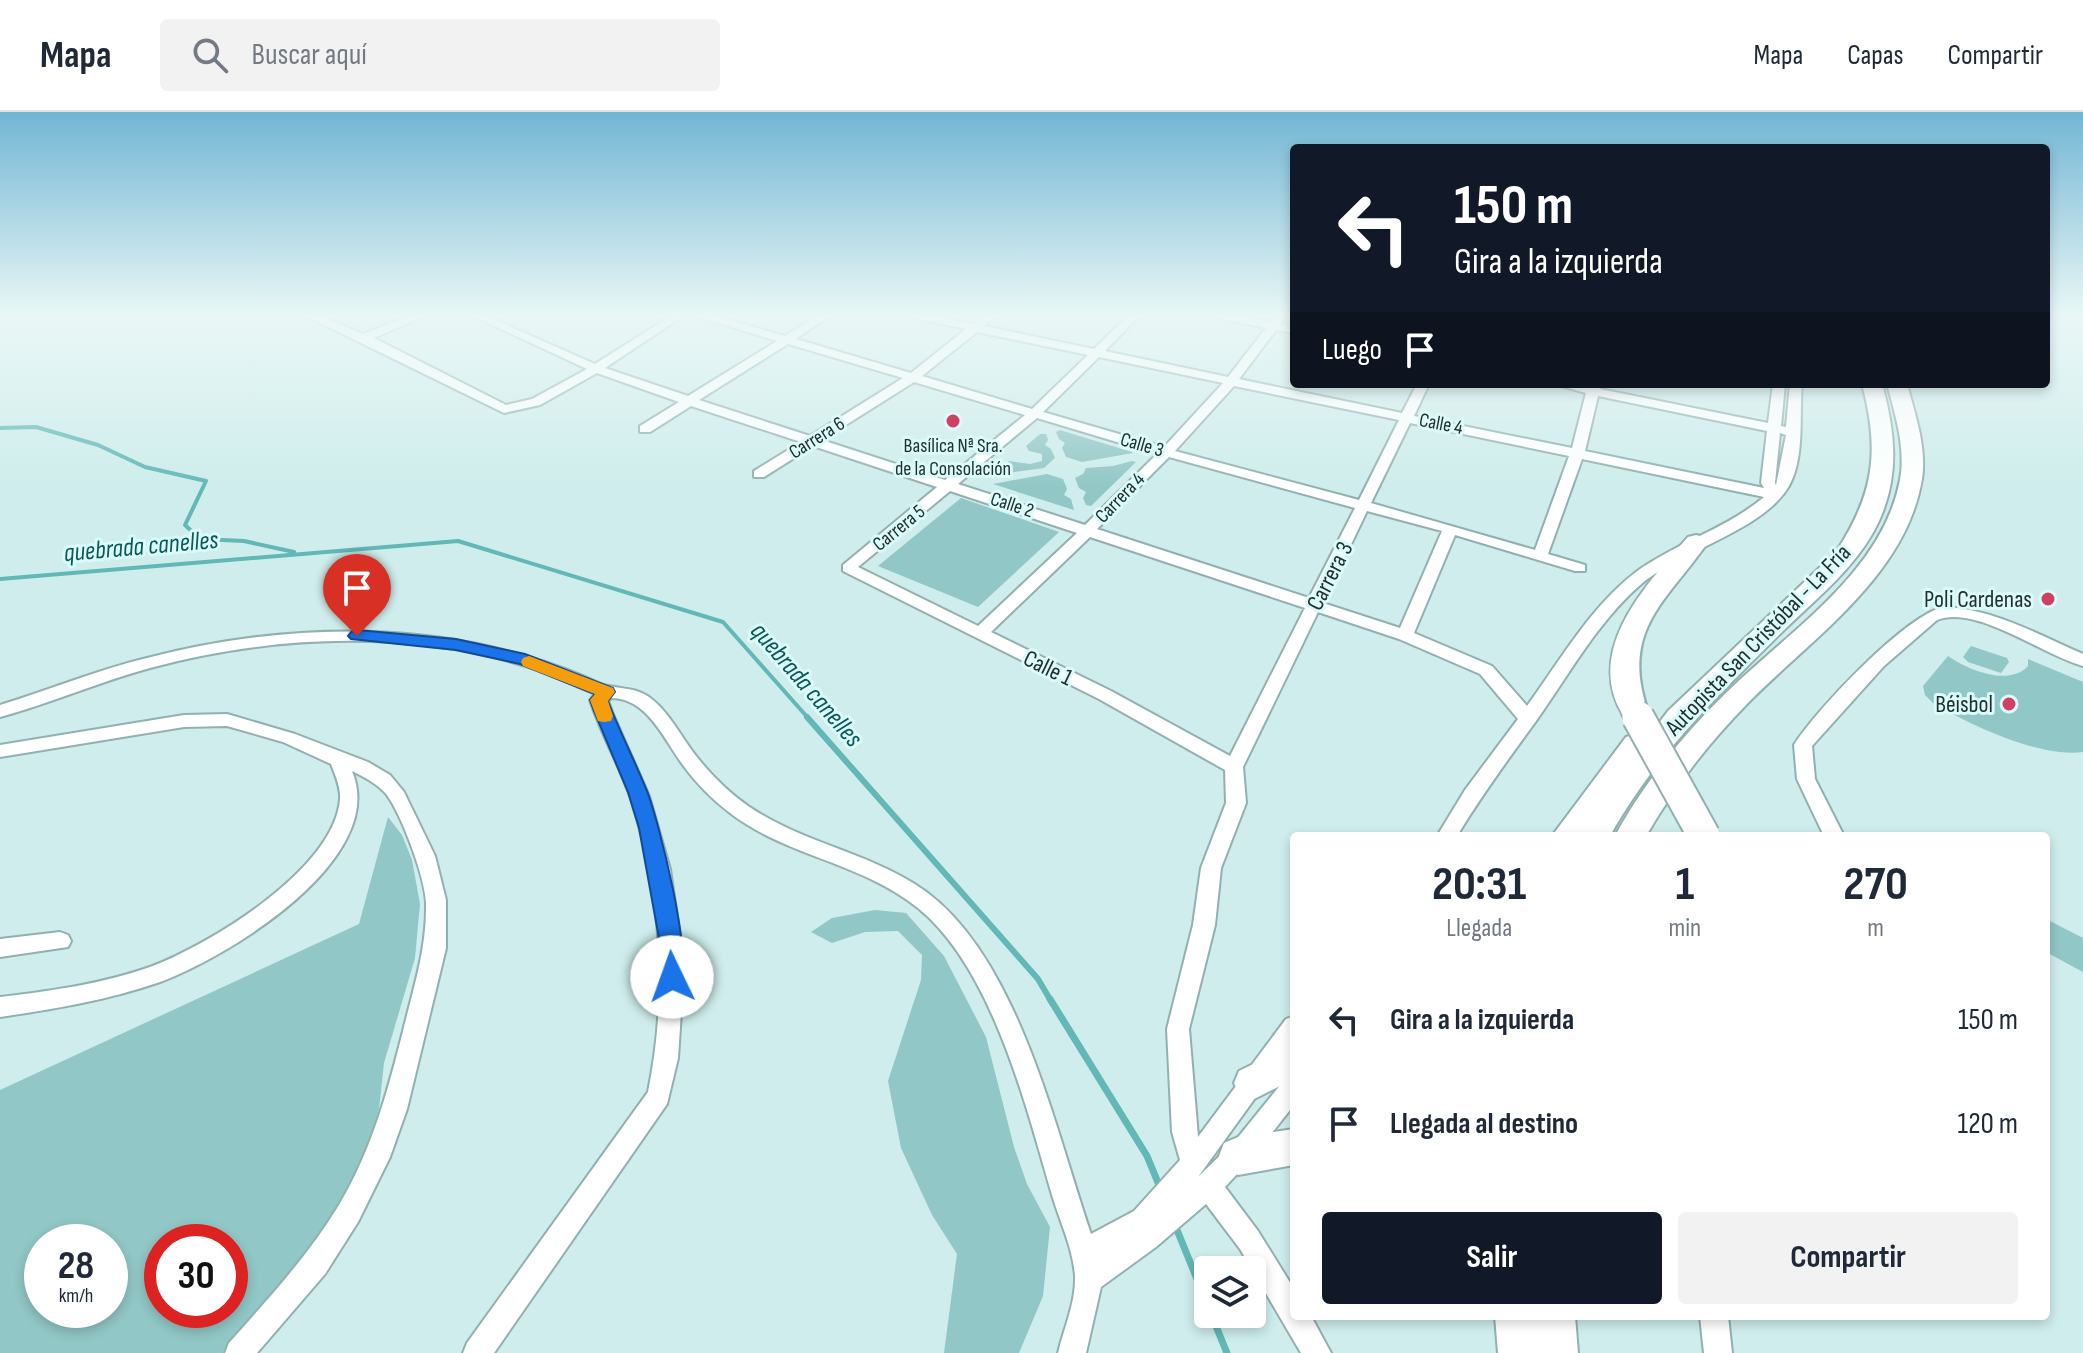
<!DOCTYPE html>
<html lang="es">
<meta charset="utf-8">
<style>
:root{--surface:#fff;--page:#f2f2f3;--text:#1f2937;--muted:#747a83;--line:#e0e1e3;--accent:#111827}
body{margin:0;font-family:"Sofia Sans Condensed",sans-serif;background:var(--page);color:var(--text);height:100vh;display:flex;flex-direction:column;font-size:30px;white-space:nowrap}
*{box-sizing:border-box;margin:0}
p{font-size:26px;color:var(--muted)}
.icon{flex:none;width:44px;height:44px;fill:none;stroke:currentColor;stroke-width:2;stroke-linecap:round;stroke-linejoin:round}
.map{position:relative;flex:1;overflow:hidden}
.sheet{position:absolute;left:1290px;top:720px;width:760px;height:488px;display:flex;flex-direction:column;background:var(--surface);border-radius:8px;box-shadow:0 4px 12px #0003}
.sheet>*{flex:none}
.top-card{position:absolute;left:1290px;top:32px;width:760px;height:244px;border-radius:8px;box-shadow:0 4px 12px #0003;background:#111827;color:#fff;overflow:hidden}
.tools{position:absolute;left:1194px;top:1144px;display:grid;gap:16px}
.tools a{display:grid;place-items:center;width:72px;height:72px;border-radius:8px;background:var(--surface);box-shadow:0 4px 12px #0003;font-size:40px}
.speed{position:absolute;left:24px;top:1112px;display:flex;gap:16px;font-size:40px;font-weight:700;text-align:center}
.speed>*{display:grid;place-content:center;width:104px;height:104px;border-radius:50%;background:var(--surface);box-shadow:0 4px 12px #0003;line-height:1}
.speed small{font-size:20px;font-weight:400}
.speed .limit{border:12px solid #d22;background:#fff;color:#111}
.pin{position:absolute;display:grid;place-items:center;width:68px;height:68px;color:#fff;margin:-82px -34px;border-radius:50% 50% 50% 0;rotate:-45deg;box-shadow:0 0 8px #0007}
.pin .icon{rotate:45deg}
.me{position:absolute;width:88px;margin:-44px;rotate:357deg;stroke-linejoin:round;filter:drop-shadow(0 0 6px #0008)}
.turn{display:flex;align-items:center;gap:28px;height:168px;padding:0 32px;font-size:36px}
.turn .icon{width:104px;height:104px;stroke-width:2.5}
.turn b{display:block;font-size:56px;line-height:68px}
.then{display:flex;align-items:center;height:76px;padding:0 32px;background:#0003;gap:16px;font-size:30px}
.eta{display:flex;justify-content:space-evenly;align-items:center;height:136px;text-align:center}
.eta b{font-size:48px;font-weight:700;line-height:56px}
.button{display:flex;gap:16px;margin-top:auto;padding:16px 32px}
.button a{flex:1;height:92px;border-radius:8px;background:var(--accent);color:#fff;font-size:32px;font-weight:700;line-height:92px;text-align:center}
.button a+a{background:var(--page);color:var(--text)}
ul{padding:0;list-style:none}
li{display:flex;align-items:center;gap:24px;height:104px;padding:0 32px}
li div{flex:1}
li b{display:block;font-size:30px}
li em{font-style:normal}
header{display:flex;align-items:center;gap:48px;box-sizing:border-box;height:112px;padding:0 40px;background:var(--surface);border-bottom:2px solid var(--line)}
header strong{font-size:38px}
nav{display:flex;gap:44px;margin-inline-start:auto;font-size:28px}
.search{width:560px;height:72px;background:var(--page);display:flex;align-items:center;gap:20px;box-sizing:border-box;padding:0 28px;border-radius:8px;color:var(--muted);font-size:30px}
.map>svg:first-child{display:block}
.green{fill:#91c7c6;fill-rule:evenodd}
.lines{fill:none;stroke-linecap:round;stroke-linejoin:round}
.stream-far2{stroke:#62b8b7;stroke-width:4}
.stream-far1{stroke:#62b8b7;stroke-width:6}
.stream{stroke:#62b8b7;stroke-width:7}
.minor-casing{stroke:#92b0af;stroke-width:4}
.highway-casing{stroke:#92b0af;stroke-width:4}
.minor{fill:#fff;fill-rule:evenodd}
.highway{fill:#fff;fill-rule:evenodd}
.highway-bridge-far1-casing{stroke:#92b0af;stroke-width:29;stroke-linecap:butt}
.highway-bridge-casing{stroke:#92b0af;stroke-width:35;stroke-linecap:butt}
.highway-bridge-far1{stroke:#fff;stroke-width:25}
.highway-bridge{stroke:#fff;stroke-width:31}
.route{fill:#1a73e8;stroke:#114b97;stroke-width:2}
.slow{fill:#f59e0b}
.poi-dot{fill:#cf4064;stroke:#dbfafa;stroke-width:3}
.labels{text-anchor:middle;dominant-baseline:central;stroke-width:6;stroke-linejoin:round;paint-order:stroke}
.far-street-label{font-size:20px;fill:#232f2f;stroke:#dbfafa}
.far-poi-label{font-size:20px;fill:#232f2f;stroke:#dbfafa}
.street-label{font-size:24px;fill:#232f2f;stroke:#dbfafa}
.poi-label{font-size:24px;fill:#232f2f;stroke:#dbfafa;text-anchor:end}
.water-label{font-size:26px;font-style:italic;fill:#0a5858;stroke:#dbfafa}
</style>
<header>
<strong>Mapa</strong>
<div class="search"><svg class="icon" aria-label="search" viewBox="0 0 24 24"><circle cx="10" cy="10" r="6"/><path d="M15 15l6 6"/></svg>Buscar aquí</div>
<nav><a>Mapa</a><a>Capas</a><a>Compartir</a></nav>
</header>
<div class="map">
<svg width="2083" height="1241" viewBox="0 0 2083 1241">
<rect width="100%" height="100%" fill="#ceedec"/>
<g class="green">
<path d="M1060 318 1132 340 1133 341 1082 350 1066 345 1062 336 1065 331 1059 327 1056 320Z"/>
<path d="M1040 322H1046L1048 328 1045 333 1051 337 1055 346 1044 356 993 363 1009 349 1030 352 1042 349V342L1029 339 1026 334Z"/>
<path d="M1132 349 1136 350 1091 394 1086 393 1083 386 1086 380 1079 376 1075 366 1083 362 1086 356 1113 354Z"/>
<path d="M1047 362 1063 367 1067 377 1064 383 1071 387 1074 398 993 372Z"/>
<path d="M961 386 1059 420 978 495 878 454Z"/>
<path d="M1971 534 2007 546 2009 550 2001 561 1968 550 1963 545Z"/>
<path d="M1948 544C1968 558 2009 575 2028 554V547L2083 570V640C2040 646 1970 613 1933 591L1925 583 1923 574Z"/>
<path d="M388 705 402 723 412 748 420 792 415 846 384 951 379 997 346 1114 240 1241H0V978L359 812ZM42 1130H110V1198H42ZM162 1130H230V1198H162Z"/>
<path d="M875 798 906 801 944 844 986 925 1014 1035 1027 1072 1050 1115 1043 1184 1019 1241H944L957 1142 932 1103 901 1036 888 969 921 868 922 843 898 819 865 820 832 831 811 820 832 806Z"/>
<path d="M2046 807 2083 826V860L2046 840Z"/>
</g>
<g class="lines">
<g class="stream-far2">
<path d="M0 316 36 315 98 333 145 355 206 369 185 413 200 427 244 429 294 440"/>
<path d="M0 467 458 429 723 510 809 607"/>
</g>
<path class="stream-far1" d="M807 605 1038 867 1051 889"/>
<g class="stream">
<path d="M1050 887 1147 1044 1161 1078"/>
<path d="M1175 1113 1208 1194"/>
<path d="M1211 1202 1227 1241"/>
</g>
<defs>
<g id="minor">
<path d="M306 204H320L363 222 410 204H424L374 226 506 293 532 287 587 257 473 204H486L595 252 671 204H683L605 256 688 284 777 229 702 206 701 204H716L785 224 817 204H829L796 227 911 261 966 217 915 206 914 204H933L973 212 984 204H995L984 214 1094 237 1128 204H1139L1105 239 1228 265 1266 216 1218 206 1217 204H1237L1271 210 1276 204H1287L1281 212 1294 215V221L1276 218 1239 267 1402 301 1417 272H1429L1414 304 1572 336 1586 281 1554 272H1601L1600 277 1768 311 1773 272H1785L1781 314 1786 315 1790 272H1802C1799 303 1805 346 1789 374 1762 420 1679 438 1639 474 1597 511 1568 564 1536 609 1509 646 1481 684 1457 724H1437L1465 678 1518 607 1480 562 1399 527 1318 500 1243 655 1246 691 1221 756 1215 813 1189 917 1198 1025 1286 907 1294 904V932L1198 1065 1235 1029 1286 966 1294 963V993L1252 1046 1225 1075 1258 1119 1294 1177V1204H1311L1331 1241H1301L1240 1137 1206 1092 1156 1135 1101 1175 1086 1241H1058C1064 1216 1076 1190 1075 1164 1073 1136 1060 1110 1052 1083 1026 994 992 856 918 796 863 751 786 744 730 701 712 687 696 671 683 653 664 628 648 586 611 586L608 589 612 600 649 684 670 757 681 832 683 870 678 946 667 992 494 1241H463L467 1231 648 980C668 881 662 781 630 684 618 651 601 621 590 588L595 582C570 572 547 560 522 553 403 517 268 524 150 556 99 570 51 591 0 605V593C49 578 97 558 147 546 290 509 445 507 583 564 591 567 600 573 609 574 623 577 636 576 649 585 668 599 679 621 693 640 708 660 727 679 748 694 799 729 861 739 913 771 1016 833 1054 1015 1091 1122L1134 1099 1180 1048 1172 1020 1167 917 1193 813 1201 756 1226 691 1225 658 1099 587 843 459V453L937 375 813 334 764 365H754V359L801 330 691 294 650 320H640V314L679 290 597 261 540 293 504 301ZM977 220 1088 243 1032 297 922 264ZM788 232 903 266 810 324 699 288ZM1099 245 1223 271 1164 335 1043 300ZM914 270 1025 303 945 368 822 328ZM1234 274 1399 308 1359 388 1175 339ZM1598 284 1767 319 1761 371 1764 376 1585 339ZM1037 306 1157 342 1085 413 958 372ZM1410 311 1569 344 1535 438 1371 391ZM1780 321 1786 323 1776 373 1775 371ZM1169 345 1355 396 1309 486 1097 417ZM1582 347 1764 385C1726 417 1676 431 1636 460 1591 494 1560 549 1527 594L1492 554 1414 521 1455 423 1575 459H1585V453L1548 442ZM950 379 1077 421 978 514 858 455ZM1367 399 1442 419 1400 516 1323 491ZM1090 425 1305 496 1230 644 1111 579 991 520Z"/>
<path d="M1943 495C1992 496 2039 523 2083 542V554C2044 544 1976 492 1937 508L1884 554 1812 634 1815 667 1844 724H1824L1797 667 1794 633C1816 598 1904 505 1943 495Z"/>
<path d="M227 602 295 622 368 650 390 663 404 680 435 744 446 788V836L407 997 390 1045 358 1110 325 1162 257 1241H225L229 1231C268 1187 308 1144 339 1093 373 1036 389 975 405 911 415 871 427 833 426 791 425 765 402 704 387 683 378 672 364 665 352 659 389 747 228 845 160 870 108 888 54 897 0 905V885C50 879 102 872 150 855 209 833 335 757 340 687 341 675 335 663 331 652L283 630 227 614 184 615 0 645V633L184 603Z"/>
<path d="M60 820 68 823 71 829 68 835 0 845V827Z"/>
<path d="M1700 1204H1728L1732 1241H1704Z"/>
</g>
<g id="highway">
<path d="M1862 272H1882C1895 319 1900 363 1879 409 1859 453 1817 486 1783 519 1718 583 1655 643 1610 724H1552L1626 625 1636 622 1647 627 1668 599 1836 440C1874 382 1880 339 1862 272Z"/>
<path d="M1887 272H1907C1915 302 1927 336 1922 367 1906 465 1809 528 1745 594 1707 633 1673 677 1646 724H1615C1644 671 1683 623 1726 581 1790 518 1882 461 1900 368 1906 336 1895 302 1887 272Z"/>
<path d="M1696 423 1704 425 1708 430C1667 489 1621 517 1647 596L1643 603 1633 605 1623 603C1583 537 1648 471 1688 425Z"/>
<path d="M1294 932V967L1252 988 1239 983 1234 971 1239 959Z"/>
<path d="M1294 1017V1053L1238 1063 1224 1057 1219 1044 1224 1031 1238 1025Z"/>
<path d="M1495 1204H1575L1578 1241H1498Z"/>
</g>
</defs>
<use href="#minor" class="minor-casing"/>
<use href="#highway" class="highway-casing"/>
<use href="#minor" class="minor"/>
<use href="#highway" class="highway"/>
<defs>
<path id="highway-bridge-far1" d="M1633 596 1639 607"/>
<path id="highway-bridge" d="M1638 605 1704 724"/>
</defs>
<use href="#highway-bridge-far1" class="highway-bridge-far1-casing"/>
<use href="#highway-bridge" class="highway-bridge-casing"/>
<use href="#highway-bridge-far1" class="highway-bridge-far1"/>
<use href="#highway-bridge" class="highway-bridge"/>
</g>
<linearGradient id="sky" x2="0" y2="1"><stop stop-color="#72b6d4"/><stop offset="0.54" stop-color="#e9f7f6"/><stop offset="1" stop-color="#e9f7f6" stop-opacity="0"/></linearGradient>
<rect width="2083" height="377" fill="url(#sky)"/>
<path class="route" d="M357 518 456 527 525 542 613 576 615 580 608 589 612 599C623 626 636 652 647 679 659 710 693 845 680 871L672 874 664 871 661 865 662 843 639 716 628 680 594 599 590 588 595 582 520 552 456 538 351 527 348 524 351 520Z"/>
<path class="slow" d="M529 544 613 576 615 580 608 589 613 604 611 609 604 610 598 609 590 588 595 582 523 554 521 550 523 546Z"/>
<g class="poi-dot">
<circle cx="953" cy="309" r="8"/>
<circle cx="2048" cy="487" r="8"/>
<circle cx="2009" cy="592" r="8"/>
</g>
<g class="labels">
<g class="far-street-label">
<text transform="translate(1441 312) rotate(11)">Calle 4</text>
<text transform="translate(817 326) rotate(-32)">Carrera 6</text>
<text transform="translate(1142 333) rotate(16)">Calle 3</text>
<text transform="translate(1120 386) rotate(-46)">Carrera 4</text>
<text transform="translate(1012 393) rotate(18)">Calle 2</text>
<text transform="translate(899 416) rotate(-39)">Carrera 5</text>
</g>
<g class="far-poi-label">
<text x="953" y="334">Basílica Nª Sra.<tspan x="953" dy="23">de la Consolación</tspan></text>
</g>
<g class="street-label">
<text transform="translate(1330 464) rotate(-63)">Carrera 3</text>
<text transform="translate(1758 528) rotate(-46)">Autopista San Cristóbal - La Fría</text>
<text transform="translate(1048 556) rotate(26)">Calle 1</text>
</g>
<g class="poi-label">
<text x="2032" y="487">Poli Cardenas</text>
<text x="1993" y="592">Béisbol</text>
</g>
<g class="water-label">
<text transform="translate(141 435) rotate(-5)">quebrada canelles</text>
<text transform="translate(806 573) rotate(49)">quebrada canelles</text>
</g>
</g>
</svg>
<div class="tools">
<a><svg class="icon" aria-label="layers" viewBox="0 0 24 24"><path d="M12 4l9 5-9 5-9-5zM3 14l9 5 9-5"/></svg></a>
</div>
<div class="speed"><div>28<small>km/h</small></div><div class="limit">30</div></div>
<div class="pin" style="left:357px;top:524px;background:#d93025"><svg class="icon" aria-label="arrive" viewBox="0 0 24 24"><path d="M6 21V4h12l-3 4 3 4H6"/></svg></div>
<svg class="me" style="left:672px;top:865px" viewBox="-20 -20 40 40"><circle r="19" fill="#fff"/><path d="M0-13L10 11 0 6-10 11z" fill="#1a73e8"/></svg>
<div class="top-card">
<div class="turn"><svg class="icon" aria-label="left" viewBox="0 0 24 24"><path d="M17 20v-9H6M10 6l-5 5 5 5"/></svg><div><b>150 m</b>Gira a la izquierda</div></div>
<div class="then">Luego<svg class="icon" aria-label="arrive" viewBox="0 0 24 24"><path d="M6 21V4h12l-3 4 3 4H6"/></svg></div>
</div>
<section class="sheet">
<div class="eta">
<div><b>20:31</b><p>Llegada</p></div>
<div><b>1</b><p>min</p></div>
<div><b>270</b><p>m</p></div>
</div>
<ul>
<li><svg class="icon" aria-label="left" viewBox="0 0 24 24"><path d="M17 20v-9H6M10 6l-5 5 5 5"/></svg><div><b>Gira a la izquierda</b></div><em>150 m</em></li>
<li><svg class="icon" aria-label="arrive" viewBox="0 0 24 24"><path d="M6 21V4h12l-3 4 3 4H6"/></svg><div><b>Llegada al destino</b></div><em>120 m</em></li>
</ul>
<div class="button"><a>Salir</a><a>Compartir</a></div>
</section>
</div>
